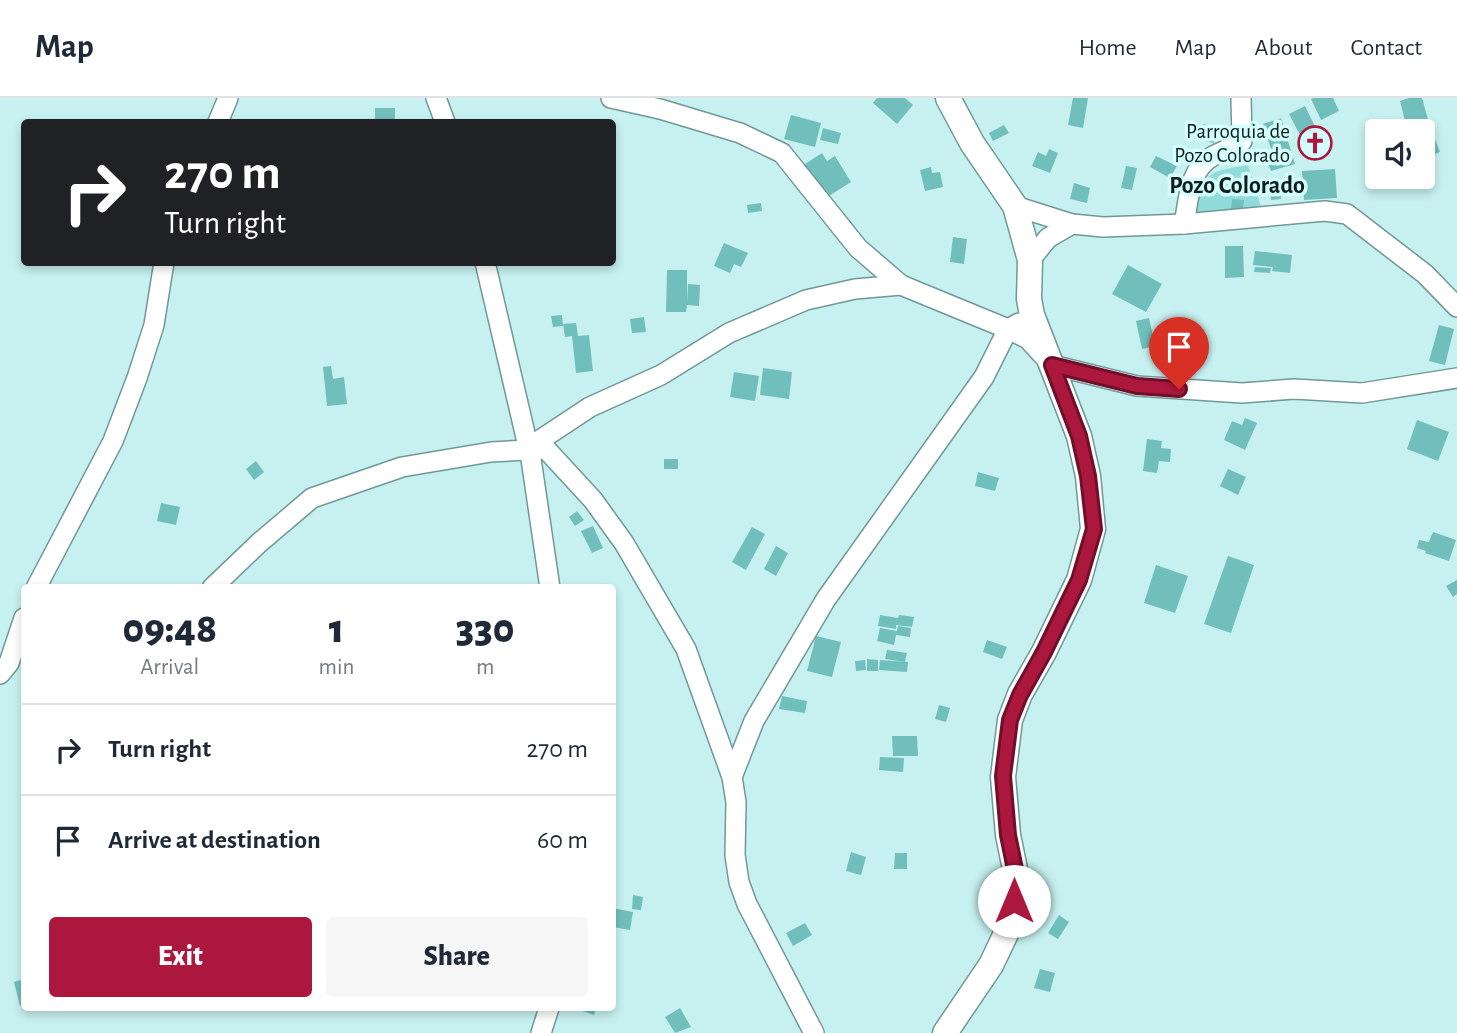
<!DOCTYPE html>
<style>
:root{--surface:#fff;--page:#f6f6f7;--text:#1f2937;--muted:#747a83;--line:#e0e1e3;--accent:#ac173d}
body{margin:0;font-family:"Alegreya Sans",sans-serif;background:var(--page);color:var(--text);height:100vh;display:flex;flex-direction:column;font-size:26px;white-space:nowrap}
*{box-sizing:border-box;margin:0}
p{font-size:23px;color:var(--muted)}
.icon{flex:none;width:38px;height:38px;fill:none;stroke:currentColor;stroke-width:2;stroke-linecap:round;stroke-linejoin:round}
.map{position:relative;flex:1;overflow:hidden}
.sheet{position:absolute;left:21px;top:486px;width:595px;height:427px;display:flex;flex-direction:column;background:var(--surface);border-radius:7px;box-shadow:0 4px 10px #0003}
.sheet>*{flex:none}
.top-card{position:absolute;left:21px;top:21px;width:595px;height:147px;border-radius:7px;box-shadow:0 4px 10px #0003;background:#202124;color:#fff;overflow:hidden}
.buttons{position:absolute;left:1365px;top:21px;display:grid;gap:14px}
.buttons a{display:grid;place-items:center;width:70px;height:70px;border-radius:7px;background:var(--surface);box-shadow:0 4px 10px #0003;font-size:35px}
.pin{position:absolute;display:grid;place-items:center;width:60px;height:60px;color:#fff;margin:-72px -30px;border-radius:50% 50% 50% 0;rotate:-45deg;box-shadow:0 0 7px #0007}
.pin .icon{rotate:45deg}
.me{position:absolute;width:77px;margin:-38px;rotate:0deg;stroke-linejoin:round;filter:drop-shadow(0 0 5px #0008)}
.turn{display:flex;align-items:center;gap:24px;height:147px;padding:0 28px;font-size:32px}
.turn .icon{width:91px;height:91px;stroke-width:2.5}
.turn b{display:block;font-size:49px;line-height:60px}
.eta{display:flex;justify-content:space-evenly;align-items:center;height:119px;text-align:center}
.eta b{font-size:42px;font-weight:800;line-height:49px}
.button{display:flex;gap:14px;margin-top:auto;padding:14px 28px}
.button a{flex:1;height:80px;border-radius:7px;background:var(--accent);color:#fff;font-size:28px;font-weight:800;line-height:80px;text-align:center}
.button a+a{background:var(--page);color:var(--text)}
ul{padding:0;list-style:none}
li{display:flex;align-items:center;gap:21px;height:91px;padding:0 28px;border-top:2px solid var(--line)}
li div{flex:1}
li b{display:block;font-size:26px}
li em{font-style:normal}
header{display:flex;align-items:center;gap:42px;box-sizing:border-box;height:98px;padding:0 35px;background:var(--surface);border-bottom:2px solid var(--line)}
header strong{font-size:33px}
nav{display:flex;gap:38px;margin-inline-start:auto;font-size:24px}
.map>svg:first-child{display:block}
.green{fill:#91dbda}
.building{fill:#71bfbd}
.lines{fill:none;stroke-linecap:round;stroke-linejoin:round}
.minor-casing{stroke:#709897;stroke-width:22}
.major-casing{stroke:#709897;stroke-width:27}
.minor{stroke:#fff;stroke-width:19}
.major{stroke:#fff;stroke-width:24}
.route-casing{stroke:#700f28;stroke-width:18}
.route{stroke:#ac173d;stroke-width:12}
.labels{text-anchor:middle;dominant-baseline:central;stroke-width:7;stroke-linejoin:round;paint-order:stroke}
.poi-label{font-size:21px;fill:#0e1e1e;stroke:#d3fefd;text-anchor:end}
.quarter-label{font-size:24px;font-weight:bold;fill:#0e1e1e;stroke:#d3fefd}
</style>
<header>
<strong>Map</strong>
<nav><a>Home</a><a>Map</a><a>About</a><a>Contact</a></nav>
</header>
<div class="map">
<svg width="1457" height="935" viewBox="0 0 1457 935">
<rect width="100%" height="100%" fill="#c6f1f0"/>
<path class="green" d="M1248 67 1263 115 1199 121 1193 113C1206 73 1207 74 1248 67Z"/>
<g class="building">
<path d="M877 0H905L913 7 897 26 873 5Z"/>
<path d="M1073 0H1088L1083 30 1068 27Z"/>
<path d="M1314 0H1333L1339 13 1321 22 1311 1Z"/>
<path d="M1409 0H1422L1429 25 1407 31 1400 3Z"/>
<path d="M1305 8 1326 51 1311 58 1289 16Z"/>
<rect x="375" y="10" width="20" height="14"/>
<path d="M791 17 821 25 815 49 784 41Z"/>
<path d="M1281 20 1295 66 1271 73 1267 62 1274 60 1263 26Z"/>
<path d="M1203 26 1218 30 1214 45 1199 42Z"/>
<path d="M1429 26 1440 54 1423 61V33H1411Z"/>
<path d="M1004 27 1009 35 993 43 989 35Z"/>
<path d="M823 30 841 35 838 46 820 42Z"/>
<path d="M1049 51 1058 55 1050 75 1032 68 1038 54 1046 58Z"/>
<path d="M822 55 827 63 835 58 851 84 824 101 802 68Z"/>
<path d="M1156 58 1177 68 1170 80 1150 69Z"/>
<path d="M1126 68 1137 70 1132 92 1121 90Z"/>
<path d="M931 69 932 75 940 74 943 89 925 93 920 72Z"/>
<path d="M1335 71 1337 100 1304 102 1302 73Z"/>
<path d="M1074 85 1090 90 1087 105 1070 101Z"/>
<path d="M1279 86 1281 101 1271 102 1269 87Z"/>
<path d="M1232 101 1244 102 1243 112 1231 111Z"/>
<path d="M761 105 762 113 748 115 747 107Z"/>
<path d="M953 139 967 141 964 166 950 164Z"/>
<path d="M724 145 748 155 741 169 734 166 730 175 714 168Z"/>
<path d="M1225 148H1243L1244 179 1225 180Z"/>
<path d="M1255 153 1292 157 1290 175 1272 173 1273 169 1253 167Z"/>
<path d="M1128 167 1162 186 1146 214 1112 196Z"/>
<path d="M1255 169 1271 170 1270 175 1254 174Z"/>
<path d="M667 172H687V204L688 186 700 187 699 208 687 207 686 214H666Z"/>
<path d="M562 217 563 228 553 229 551 218Z"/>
<path d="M644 219 646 234 632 235 630 221Z"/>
<path d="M1149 220 1155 248 1142 251 1136 223Z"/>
<path d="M576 225 578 238 589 237 593 273 576 275 572 238 565 239 563 226Z"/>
<path d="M1439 227 1454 231 1445 267 1429 263Z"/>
<path d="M331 268 333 281 344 279 347 306 327 308 323 269Z"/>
<path d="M763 270 792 274 789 301 760 297Z"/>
<path d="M734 274 759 278 755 303 730 299Z"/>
<path d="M1245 320 1257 325 1245 352 1224 342 1232 323 1242 327Z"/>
<path d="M1417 322 1449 334 1438 363 1407 351Z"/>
<path d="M1147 341 1162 343 1161 350 1171 351 1170 364 1159 363 1157 375 1143 373Z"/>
<rect x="664" y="361" width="14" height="10"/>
<path d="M256 363 264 374 254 382 246 371Z"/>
<path d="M1228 371 1246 379 1238 397 1220 388Z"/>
<path d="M978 374 999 380 995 393 975 388Z"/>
<path d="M161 405 180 409 176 427 157 423Z"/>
<path d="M577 413 584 422 575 428 569 419Z"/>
<path d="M593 428 603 450 592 455 581 433Z"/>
<path d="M752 429 765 436 746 472 732 464Z"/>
<path d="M1433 434 1456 442 1449 463 1425 455 1426 453 1417 450 1419 442 1429 444Z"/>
<path d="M776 448 788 455 776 478 764 471Z"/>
<path d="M1228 458 1254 467 1231 535 1204 526Z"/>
<path d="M1156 467 1188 478 1175 515 1144 505Z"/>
<path d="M1457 482V496L1453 499 1446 488Z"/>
<path d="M880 517 898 520 899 517 914 519 912 529 896 527V531L878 528Z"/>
<path d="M898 528 911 530 910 539 896 537 894 547 877 543 880 530 897 533Z"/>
<path d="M816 538 841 544 832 579 807 573Z"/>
<path d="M987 542 1007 549 1002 561 983 554Z"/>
<path d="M887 552 907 555 905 564 885 561Z"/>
<path d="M867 561 878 562V573H867Z"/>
<path d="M865 562 866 572 856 573 855 563Z"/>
<path d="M880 562 908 564 907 574 879 572Z"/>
<path d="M782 598 807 603 805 615 779 611Z"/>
<path d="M939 607 950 610 946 624 935 621Z"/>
<path d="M892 638H917L918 658H893Z"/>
<path d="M880 659 904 660 903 674 879 672Z"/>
<path d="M851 754 866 759 861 777 846 773Z"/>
<path d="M895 755H907V771H894Z"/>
<path d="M633 797 643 799 641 812 632 811Z"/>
<path d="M612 810 633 814 630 832 612 829Z"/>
<path d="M1059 817 1069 824 1058 841 1048 835Z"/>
<path d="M805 825 812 837 793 848 786 835Z"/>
<path d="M1040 871 1055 875 1050 894 1034 890Z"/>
<path d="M24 881V907L20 908 14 884Z"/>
<path d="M574 910H596L594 917Z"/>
<path d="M680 910 691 929 675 935 665 919Z"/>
</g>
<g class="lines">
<defs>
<g id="minor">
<path d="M436 0 445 24"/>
<path d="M611 0 660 11 740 35 782 55 858 150 901 187 1008 231 1019 225"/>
<path d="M218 24 228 0"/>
<path d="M1015 108 1072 126 1103 129 1184 126 1325 113 1347 116 1425 176 1457 209"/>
<path d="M1184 126C1189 102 1188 72 1213 58 1223 53 1232 50 1242 43L1241 0"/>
<path d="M1030 162 1048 140 1072 126"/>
<path d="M485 164 531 361 550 490"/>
<path d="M528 350 590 309 661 277 729 235 806 202 855 191 901 187"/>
<path d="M36 490 113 343 137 280 154 227 164 164"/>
<path d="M212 490 259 445 312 400 402 369 491 354 546 351 593 402 624 445 686 551 732 679 736 704 735 757 739 784 747 806 814 935"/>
<path d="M0 576 9 565 24 520"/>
<path d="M732 679 754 623 826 501 984 279 1008 231 1028 241 1052 267 1137 288 1242 295 1294 291 1362 295 1457 280"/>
<path d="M541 935 549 910"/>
</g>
<path id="major" d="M945 935 991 867 1011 825 1017 781 1008 737 1003 679 1010 622 1020 596 1044 554 1079 482 1093 431 1088 378 1079 338 1032 217 1029 201 1030 162 1015 108 972 45 948 0"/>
</defs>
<use href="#minor" class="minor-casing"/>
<use href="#major" class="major-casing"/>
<use href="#minor" class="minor"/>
<use href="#major" class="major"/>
</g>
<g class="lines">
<defs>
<path id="route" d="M1014 803 1017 781 1008 737 1003 678 1010 622 1020 597 1044 554 1079 482 1094 431 1088 378 1079 338 1052 267 1137 288 1179 291"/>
</defs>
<use href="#route" class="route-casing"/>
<use href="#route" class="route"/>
</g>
<defs>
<symbol id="church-ring" viewBox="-11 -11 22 22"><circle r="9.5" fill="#d3fefd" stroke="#ac173d" stroke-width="1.5"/><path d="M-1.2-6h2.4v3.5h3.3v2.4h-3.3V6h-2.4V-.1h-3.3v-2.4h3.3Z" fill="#ac173d"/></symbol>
</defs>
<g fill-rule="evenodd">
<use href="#church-ring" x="1296" y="26" width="38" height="38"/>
</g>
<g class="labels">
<g class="poi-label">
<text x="1290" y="33">Parroquia de<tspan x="1290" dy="24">Pozo Colorado</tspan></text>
</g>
<g class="quarter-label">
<text x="1237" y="88">Pozo Colorado</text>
</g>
</g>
</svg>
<div class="buttons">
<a><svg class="icon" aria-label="sound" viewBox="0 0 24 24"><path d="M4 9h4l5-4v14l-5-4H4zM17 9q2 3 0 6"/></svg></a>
</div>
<div class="pin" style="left:1179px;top:291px;background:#d93025"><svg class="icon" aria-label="arrive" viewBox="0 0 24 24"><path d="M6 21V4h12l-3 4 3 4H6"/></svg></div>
<svg class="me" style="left:1014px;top:803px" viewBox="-20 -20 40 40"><circle r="19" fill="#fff"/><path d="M0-13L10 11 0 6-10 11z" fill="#ac173d"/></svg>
<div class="top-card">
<div class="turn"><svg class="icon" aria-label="right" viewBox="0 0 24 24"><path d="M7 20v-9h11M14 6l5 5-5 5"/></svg><div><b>270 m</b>Turn right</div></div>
</div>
<section class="sheet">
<div class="eta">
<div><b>09:48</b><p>Arrival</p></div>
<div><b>1</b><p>min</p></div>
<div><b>330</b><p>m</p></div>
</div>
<ul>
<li><svg class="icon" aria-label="right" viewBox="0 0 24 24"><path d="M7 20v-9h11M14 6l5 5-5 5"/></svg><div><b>Turn right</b></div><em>270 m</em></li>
<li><svg class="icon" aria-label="arrive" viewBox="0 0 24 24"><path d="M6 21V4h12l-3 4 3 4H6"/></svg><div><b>Arrive at destination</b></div><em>60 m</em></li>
</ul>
<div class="button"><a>Exit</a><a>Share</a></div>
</section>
</div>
